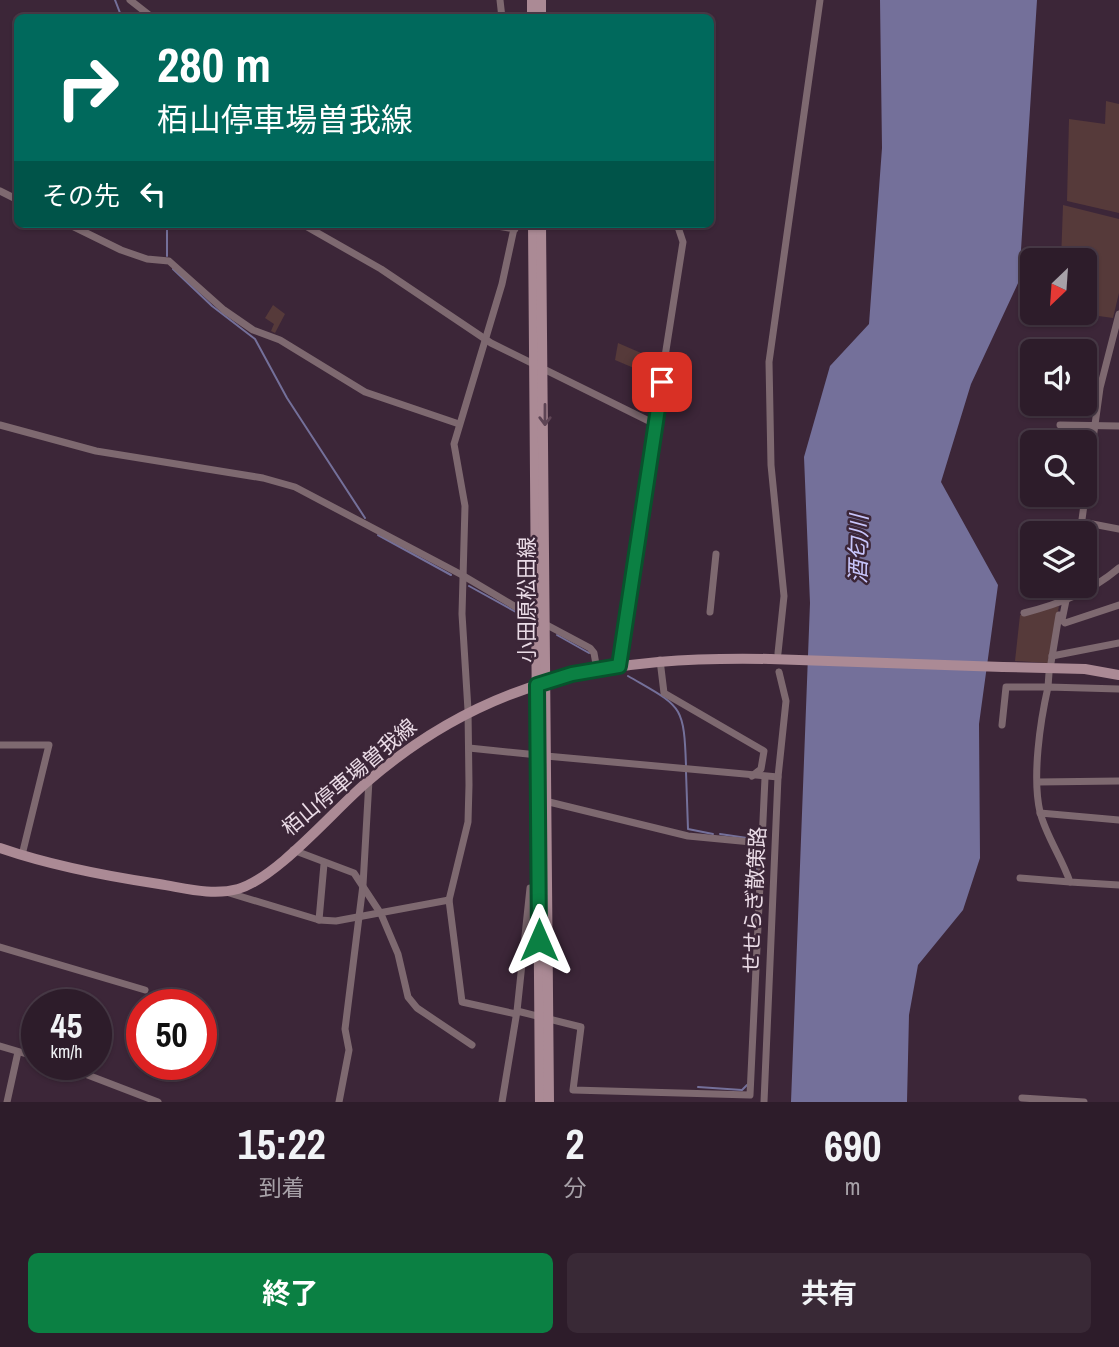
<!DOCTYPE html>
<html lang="ja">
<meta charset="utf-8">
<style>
:root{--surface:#2d1c2a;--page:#392936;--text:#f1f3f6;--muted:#a7a1a8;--line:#483a47;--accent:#0b8043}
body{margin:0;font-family:"Archivo Narrow","Noto Sans JP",sans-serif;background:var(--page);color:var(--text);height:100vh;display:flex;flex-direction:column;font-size:26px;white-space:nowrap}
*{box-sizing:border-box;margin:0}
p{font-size:23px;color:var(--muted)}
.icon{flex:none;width:38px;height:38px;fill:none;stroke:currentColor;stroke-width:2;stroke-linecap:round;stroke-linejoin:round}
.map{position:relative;height:1102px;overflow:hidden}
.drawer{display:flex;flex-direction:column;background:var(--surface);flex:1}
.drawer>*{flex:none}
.top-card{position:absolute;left:14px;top:14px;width:700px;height:214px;border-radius:10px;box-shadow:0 2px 5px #0004,0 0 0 2px var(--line);background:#00695c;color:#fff;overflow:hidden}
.needle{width:46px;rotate:205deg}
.buttons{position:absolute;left:1020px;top:248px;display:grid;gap:14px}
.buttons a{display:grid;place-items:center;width:77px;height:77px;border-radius:10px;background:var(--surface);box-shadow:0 2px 5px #0004,0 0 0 2px var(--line);font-size:35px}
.speed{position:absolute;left:21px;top:989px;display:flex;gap:14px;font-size:35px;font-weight:700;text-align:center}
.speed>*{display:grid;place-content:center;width:91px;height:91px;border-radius:50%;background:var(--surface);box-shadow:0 2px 5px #0004,0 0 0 2px var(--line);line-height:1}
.speed small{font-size:18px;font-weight:400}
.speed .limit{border:10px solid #d22;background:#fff;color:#111}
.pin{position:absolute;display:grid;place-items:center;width:60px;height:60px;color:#fff;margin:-30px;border-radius:14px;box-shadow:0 4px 10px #0006}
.me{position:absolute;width:77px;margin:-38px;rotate:0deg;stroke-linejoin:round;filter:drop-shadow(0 0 5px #0008)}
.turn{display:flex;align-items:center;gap:24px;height:147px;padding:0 28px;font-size:32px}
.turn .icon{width:91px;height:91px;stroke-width:2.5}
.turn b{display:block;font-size:49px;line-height:60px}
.then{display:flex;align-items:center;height:66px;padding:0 28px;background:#0003;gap:14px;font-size:26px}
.eta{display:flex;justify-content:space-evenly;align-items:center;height:119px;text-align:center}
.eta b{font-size:42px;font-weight:700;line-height:49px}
.cta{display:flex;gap:14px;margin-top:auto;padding:14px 28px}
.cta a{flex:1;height:80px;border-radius:10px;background:var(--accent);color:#fff;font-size:28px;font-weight:700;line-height:80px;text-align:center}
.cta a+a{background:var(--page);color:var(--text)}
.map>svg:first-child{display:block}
.green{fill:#563a3a}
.water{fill:#74709a}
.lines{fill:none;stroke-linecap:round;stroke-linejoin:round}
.stream{stroke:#74709a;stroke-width:2}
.street{stroke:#7e6970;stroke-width:7}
.secondary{stroke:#ab8a95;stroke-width:10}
.secondary-bridge{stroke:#ab8a95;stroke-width:10}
.oneway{stroke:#5d4454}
.route-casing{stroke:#07532c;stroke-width:18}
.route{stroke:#0b8043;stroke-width:12}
.labels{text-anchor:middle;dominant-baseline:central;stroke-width:5;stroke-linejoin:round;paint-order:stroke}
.street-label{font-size:21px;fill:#eadbe6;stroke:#3c2638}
.water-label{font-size:23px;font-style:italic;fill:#c8c5fb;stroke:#3c2638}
</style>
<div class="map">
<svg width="1119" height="1102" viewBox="0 0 1119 1102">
<rect width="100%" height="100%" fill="#3c2638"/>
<g class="green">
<path d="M1106 101 1119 104V213L1067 201 1069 119 1105 124Z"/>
<path d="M1063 205 1119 219V293L1113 318 1077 313H1085V261H1061Z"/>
<path d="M273 305 285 314 275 333 271 331 274 324 265 318Z"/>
<path d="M618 343 662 362 660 379 615 360Z"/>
<path d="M1059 606 1048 663 1015 661 1020 615Z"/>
</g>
<path class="water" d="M880 0H1037L1019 281 971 384 941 482 998 585 979 724 980 858 963 910 918 965 909 1015 907 1102H791L810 603 804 457 830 366 869 324 882 148Z"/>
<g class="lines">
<g class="stream">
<path d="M115 0 122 18"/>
<path d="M167 256V224"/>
<path d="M173 269 212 306 255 339 287 398 365 518"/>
<path d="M378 535 451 575"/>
<path d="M469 586 525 617"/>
<path d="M557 635 589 653"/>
<path d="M628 676C681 707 684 703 686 766"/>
<path d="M686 772 688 829 713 834"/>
<path d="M720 834 747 838"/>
<path d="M757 877V847"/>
<path d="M698 1087 742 1090 747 1085"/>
</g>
<g class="street">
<path d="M130 0 153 18"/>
<path d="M500 0 502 18"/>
<path d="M0 191 18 200"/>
<path d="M68 224 121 250 147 259 169 261 224 310 253 330 280 340 365 392 459 424"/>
<path d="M302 224 381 269 491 343 655 424"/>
<path d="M486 224 515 229"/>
<path d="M515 224 502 284 454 444 465 506 462 614 468 710 469 785 468 822 449 900 462 1002 516 1014"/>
<path d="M0 425 96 451 263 478 295 487 462 575 536 619"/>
<path d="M1060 425 1119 426"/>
<path d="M1082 522 1119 529"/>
<path d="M1080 534 1100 388 1119 314"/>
<path d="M1069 586 1062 620 1065 623 1119 605"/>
<path d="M710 612 716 554"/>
<path d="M1024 613C1059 604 1091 592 1119 568"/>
<path d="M545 624 590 648 594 653 597 670"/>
<path d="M778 653 784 596 771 465 769 362 820 0"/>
<path d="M1052 656 1119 643"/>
<path d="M660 660 664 693 764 751 761 769 752 776"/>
<path d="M1051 663 1059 615"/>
<path d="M619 666 628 592 683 242 677 224"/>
<path d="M1119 689 1048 687C1040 722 1032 777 1040 812 1046 836 1062 858 1070 882L1119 885"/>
<path d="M1002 725 1006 687H1048L1049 673"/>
<path d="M0 745H49L22 855"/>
<path d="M469 748 538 755"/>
<path d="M546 756 778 777"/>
<path d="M1038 782 1119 781"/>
<path d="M545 801 688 836 762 843"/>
<path d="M1040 813 1119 820"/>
<path d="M293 850 354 873 381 914 398 954 408 997 417 1008 472 1045"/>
<path d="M1020 878 1070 882"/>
<path d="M226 892 319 920 336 921 449 900"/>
<path d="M319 920 324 864"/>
<path d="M0 947 145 990"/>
<path d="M517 1011 530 888H539"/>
<path d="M0 1046 37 1057"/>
<path d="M59 1064 158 1102"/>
<path d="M1022 1098 1084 1102"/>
<path d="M7 1102 18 1052"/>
<path d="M339 1102 349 1050 345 1029 363 885 369 780"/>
<path d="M502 1102 517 1011 581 1027 573 1090 750 1095 765 778"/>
<path d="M764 1102 778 777 786 701 779 672"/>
</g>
<g class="secondary">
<path d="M532 0V18"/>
<path d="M541 0V18"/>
<path d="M533 224 540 1102"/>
<path d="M541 224 549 1102"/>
<path d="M1003 667 1085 669 1119 675"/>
<path d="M0 848C52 866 105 876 159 884 185 888 212 896 238 889 277 878 334 810 367 782 489 676 614 656 770 659"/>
</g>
<path class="secondary-bridge" d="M770 659 1003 667"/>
</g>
<defs><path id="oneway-shaft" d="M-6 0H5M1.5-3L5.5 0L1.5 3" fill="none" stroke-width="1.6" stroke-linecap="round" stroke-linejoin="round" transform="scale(1.75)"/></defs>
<use class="oneway" href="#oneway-shaft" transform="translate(545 415) rotate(90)"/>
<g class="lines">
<defs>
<path id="route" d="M539 940 537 685 572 674 619 666 662 382"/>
</defs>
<use href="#route" class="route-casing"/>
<use href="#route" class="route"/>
</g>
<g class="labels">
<g class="street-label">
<text transform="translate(526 600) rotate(-90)">小田原松田線</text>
<text transform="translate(349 777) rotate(-40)">栢山停車場曽我線</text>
<text transform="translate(754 900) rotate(-87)">せせらぎ散策路</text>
</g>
<g class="water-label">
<text transform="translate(858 549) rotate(-89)">酒匂川</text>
</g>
</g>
</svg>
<div class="buttons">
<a><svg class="needle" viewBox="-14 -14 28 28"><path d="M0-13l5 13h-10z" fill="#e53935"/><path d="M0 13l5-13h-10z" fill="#a7a1a8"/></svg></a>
<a><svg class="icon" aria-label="sound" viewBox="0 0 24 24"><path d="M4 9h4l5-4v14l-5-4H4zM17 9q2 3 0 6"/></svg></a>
<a><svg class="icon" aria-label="search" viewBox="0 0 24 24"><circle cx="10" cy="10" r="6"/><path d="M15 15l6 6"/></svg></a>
<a><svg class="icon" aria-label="layers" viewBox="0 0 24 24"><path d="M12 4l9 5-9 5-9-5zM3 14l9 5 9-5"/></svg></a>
</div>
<div class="speed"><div>45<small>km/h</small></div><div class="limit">50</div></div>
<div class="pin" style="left:662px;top:382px;background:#d93025"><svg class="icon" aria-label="arrive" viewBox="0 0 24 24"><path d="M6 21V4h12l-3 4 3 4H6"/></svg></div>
<svg class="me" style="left:539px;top:940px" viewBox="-20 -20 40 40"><path d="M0-17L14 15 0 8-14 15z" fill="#0b8043" stroke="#fff" stroke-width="4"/></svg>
<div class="top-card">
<div class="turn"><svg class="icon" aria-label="right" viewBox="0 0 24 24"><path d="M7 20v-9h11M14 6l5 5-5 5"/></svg><div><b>280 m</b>栢山停車場曽我線</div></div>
<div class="then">その先<svg class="icon" aria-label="left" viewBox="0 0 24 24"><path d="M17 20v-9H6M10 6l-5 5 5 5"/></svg></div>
</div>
</div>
<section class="drawer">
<div class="eta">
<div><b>15:22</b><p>到着</p></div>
<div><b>2</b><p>分</p></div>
<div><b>690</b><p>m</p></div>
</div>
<div class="cta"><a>終了</a><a>共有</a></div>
</section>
